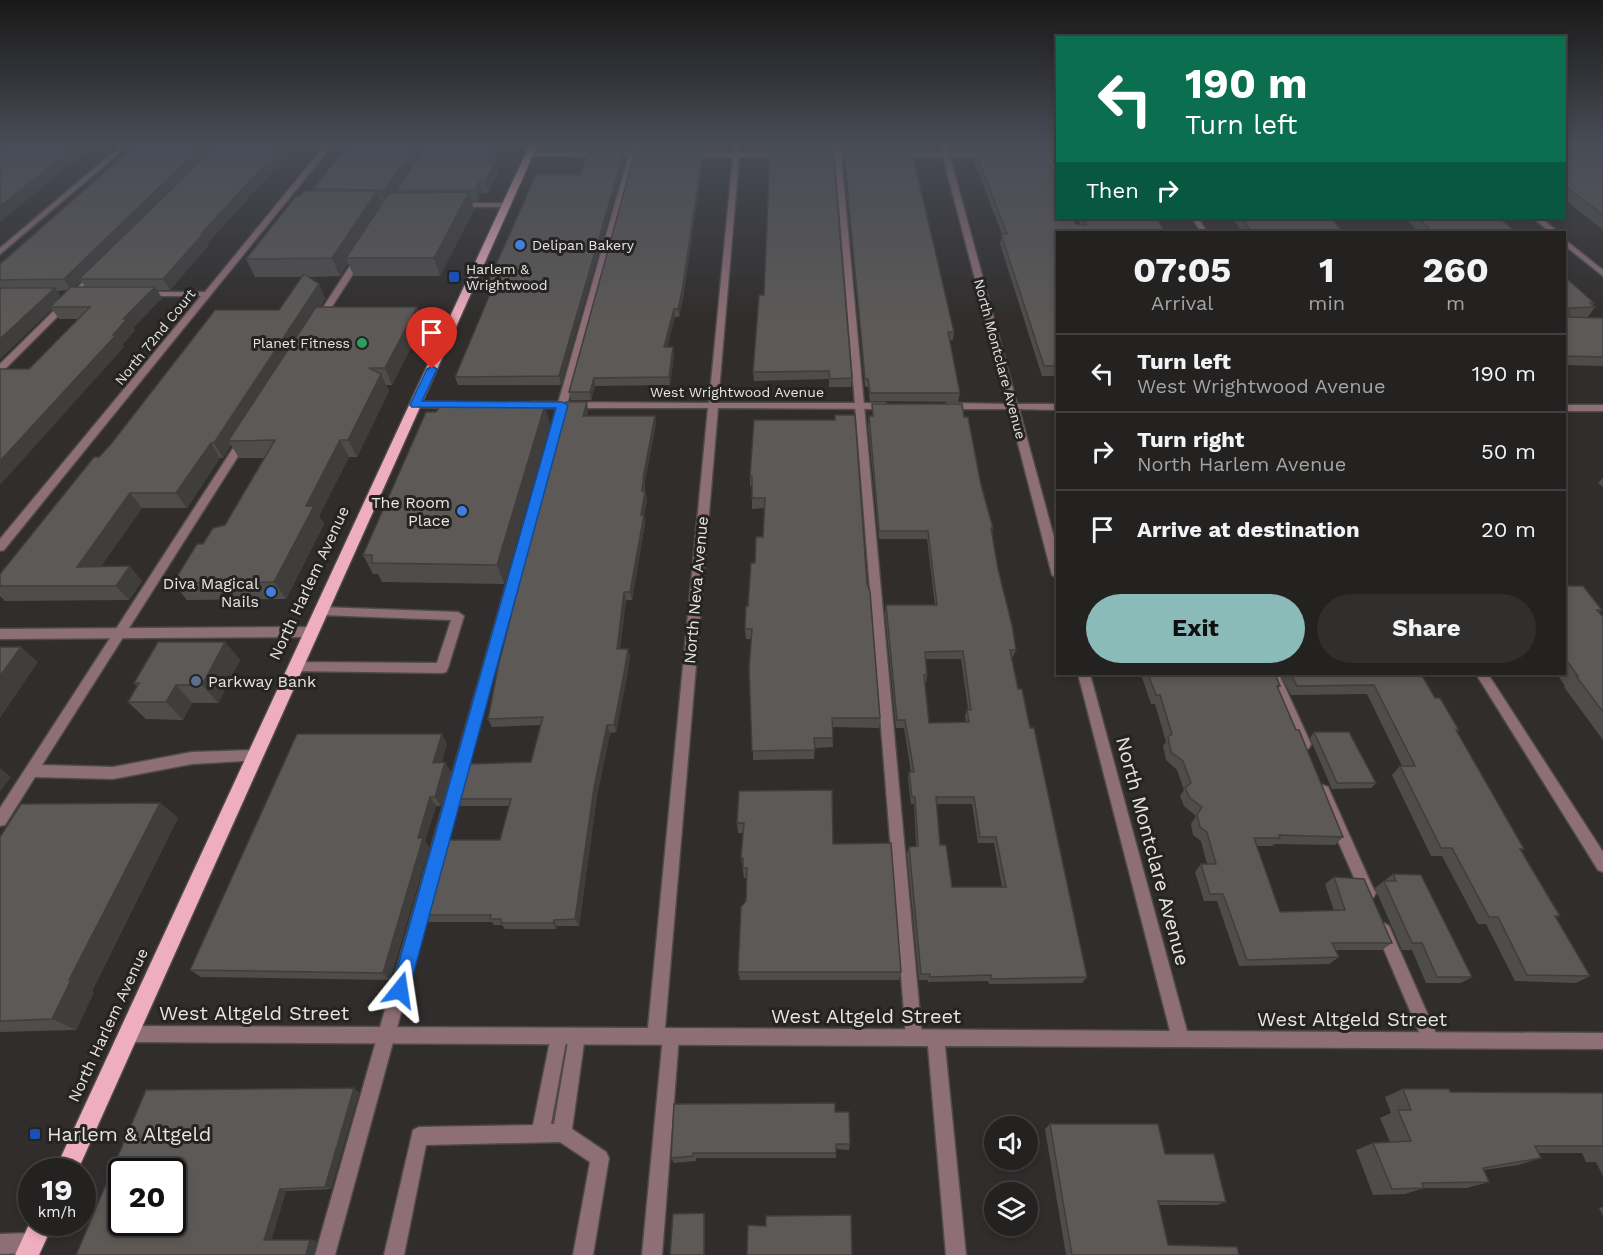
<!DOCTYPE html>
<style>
:root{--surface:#242221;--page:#302f2e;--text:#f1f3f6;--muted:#a3a4a5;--line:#413f3f;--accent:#8bbbb9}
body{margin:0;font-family:"Work Sans",sans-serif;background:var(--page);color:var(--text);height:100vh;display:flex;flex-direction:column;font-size:22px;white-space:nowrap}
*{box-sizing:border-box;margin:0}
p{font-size:20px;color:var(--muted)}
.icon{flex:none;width:33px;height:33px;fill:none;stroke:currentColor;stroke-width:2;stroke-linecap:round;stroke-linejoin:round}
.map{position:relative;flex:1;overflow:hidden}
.panel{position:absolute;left:1056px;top:231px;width:510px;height:444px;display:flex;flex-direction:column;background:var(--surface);border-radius:0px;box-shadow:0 3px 9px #0003,0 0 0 2px var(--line)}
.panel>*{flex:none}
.hud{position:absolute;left:1056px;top:36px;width:510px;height:183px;border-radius:0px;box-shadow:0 3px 9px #0003,0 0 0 2px var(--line);background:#0b6e4f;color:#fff;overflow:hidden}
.buttons{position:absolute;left:984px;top:1116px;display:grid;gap:12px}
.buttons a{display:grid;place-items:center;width:54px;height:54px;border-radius:50%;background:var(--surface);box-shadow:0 3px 9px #0003,0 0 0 2px var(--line);font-size:30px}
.speed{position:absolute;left:18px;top:1158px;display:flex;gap:12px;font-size:30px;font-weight:700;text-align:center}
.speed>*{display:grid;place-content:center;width:78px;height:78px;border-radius:50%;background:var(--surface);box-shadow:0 3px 9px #0003,0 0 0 2px var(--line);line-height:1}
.speed small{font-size:15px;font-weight:400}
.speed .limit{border:3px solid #111;border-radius:9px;background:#fff;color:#111}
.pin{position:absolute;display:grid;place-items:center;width:51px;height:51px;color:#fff;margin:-62px -26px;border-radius:50% 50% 50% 0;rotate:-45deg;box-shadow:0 0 6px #0007}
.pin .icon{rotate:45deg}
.me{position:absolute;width:66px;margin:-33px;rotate:15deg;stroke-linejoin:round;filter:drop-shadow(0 0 4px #0008)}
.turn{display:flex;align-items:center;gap:21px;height:126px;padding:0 30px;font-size:27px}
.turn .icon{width:78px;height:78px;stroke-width:2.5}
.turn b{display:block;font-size:42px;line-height:51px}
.then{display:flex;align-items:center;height:57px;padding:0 30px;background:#0003;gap:12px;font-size:22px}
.eta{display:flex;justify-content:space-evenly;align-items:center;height:102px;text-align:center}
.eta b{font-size:36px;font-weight:700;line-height:42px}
.action{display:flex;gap:12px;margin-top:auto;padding:12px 30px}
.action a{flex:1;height:69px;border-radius:36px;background:var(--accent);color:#111;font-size:24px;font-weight:700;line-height:69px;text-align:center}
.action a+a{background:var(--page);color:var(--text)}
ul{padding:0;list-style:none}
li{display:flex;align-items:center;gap:18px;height:78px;padding:0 30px;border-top:2px solid var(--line)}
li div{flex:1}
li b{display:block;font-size:22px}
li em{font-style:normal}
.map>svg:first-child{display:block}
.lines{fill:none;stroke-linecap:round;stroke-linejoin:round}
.lane-casing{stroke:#4d4a49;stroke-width:3}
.street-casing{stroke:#4d4a49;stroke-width:3}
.primary-casing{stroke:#4d4a49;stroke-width:3}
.lane{fill:#8e6e77;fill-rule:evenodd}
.street{fill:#8e6e77;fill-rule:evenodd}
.primary{fill:#efaec0;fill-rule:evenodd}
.wall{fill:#4f4d4b;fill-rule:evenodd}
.shaded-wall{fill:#403e3d}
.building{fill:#5c5957;stroke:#403e3d;stroke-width:1.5;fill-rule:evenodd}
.route{fill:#1a73e8;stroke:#114b97;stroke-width:1.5}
.shop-dot{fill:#3f7fe0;stroke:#262423;stroke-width:2}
.transit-dot{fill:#1a4fb4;stroke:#262423;stroke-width:2}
.leisure-dot{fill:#2e9e5b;stroke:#262423;stroke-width:2}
.service-dot{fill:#5c6f8a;stroke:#262423;stroke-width:2}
.labels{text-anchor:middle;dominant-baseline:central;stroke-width:6;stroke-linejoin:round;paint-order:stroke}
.far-poi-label{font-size:14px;fill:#e7e5e4;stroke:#262423;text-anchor:start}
.far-street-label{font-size:14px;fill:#e7e5e4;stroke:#262423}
.poi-label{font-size:16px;fill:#e7e5e4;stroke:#262423;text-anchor:end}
.street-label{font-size:16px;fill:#e7e5e4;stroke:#262423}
.near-street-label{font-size:20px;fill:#e7e5e4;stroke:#262423}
.near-poi-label{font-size:20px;fill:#e7e5e4;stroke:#262423;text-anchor:start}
</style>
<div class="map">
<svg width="1603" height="1255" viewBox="0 0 1603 1255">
<rect width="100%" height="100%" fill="#302d2c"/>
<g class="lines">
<defs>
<g id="lane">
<path d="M632 144H638L335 1255H315Z"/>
<path d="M834 144H840L922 1037 920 1043 914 1045 908 1043 906 1037Z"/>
<path d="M1037 144H1043L1058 175V186L1055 184Z"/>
<path d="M454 203H507L511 205 507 207H454Z"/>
<path d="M357 255 364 257 322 322H316L315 320Z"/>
<path d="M92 273 99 275 3 371 0 372V364Z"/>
<path d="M244 436 249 439 42 765 113 767 192 752 255 750 260 752 262 756 260 760 192 764 113 779 35 777 5 825 0 826V808L239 439Z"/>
<path d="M321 607 458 612 464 616 448 668 446 672 442 673 292 671 290 667 292 663 296 662 437 663 451 620 321 615 315 611Z"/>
<path d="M1267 674H1279L1311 744 1309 748 1304 750 1299 748Z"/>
<path d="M1323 785 1328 787 1373 888 1376 893 1373 898 1368 900 1363 898 1316 791 1318 787Z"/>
<path d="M1384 923 1389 926 1439 1040 1437 1046 1431 1048 1425 1046 1376 931 1379 926Z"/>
<path d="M559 1028 565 1030 567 1036 551 1124H554L569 1036 571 1030 577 1028 583 1030 585 1036 572 1129 606 1152 609 1158 593 1255H573L590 1162 560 1142 426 1145 404 1255H384L413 1130 419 1127 533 1125 551 1036 553 1030Z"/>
<path d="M671 1028 677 1030 679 1036 662 1255H642L663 1036 665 1030Z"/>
<path d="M33 1233 40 1236 43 1243 40 1250 33 1253 0 1254V1234Z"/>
</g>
<g id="street">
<path d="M123 144H130L0 254V248Z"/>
<path d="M326 144H333L4 550 0 551V539L201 296H142V292H205Z"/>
<path d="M734 144H740L739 153H783L786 155 783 157H739L718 403H885L890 406 885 409 718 408 665 1028 1170 1031 1078 674H1090L1187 1031 1603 1033V1049L945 1046 966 1255H946L928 1046 128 1042 122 1040 120 1034 122 1028 128 1026 648 1028 708 408H531L526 405 531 402 709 403 733 157H687L684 155 687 153H733Z"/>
<path d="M940 144H946L949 153H990L993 155 990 157H950L1017 404H1058V410L1019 409 1058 552V579L1052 575 1009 409H948L943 406 948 403 1008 404 943 157H897L894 155 897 153H942Z"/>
<path d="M530 153H651L654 155 651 157 528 156 527 155Z"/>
<path d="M819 153H858L861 155 858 157 817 156 816 155Z"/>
<path d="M1029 153H1058V157L1027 156 1026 155Z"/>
<path d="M1192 218H1198L1207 232H1201Z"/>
<path d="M1533 218H1541L1558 232H1550Z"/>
<path d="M1564 239 1603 270V276L1564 245Z"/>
<path d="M416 402H456L461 405 456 408 413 407 411 405Z"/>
<rect x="1564" y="405" width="39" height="6"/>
<path d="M312 627 316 629 318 632 316 635 312 637 0 639V629Z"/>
<path d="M1476 674H1488L1603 852V872L1598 870Z"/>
</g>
<g id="primary">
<path d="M530 144H538L77 1172H54Z"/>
<path d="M32 1218V1222H54L39 1255H15Z"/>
</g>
</defs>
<use href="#lane" class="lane-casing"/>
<use href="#street" class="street-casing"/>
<use href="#primary" class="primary-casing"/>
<use href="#lane" class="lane"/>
<use href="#street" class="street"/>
<use href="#primary" class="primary"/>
</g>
<g class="wall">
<path d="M137 144H297L208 243 209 245 170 290H157L162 298 133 328 135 330 122 345 124 347 29 369 78 319H59L52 309 0 359V264ZM81 281 85 287H74L75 286ZM68 290 61 297 57 291Z"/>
<path d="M426 144 394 193H397L396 191 426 144H503L495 162 498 172 488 193H482L478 201H471L474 210 440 276H354L348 263 340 276 308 277 325 298 320 307H417L423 323 392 385H386L389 391 357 457H349L319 516 324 524 286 599 187 600 173 583 203 544 225 525 265 458H239L231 445 223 458H220L187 508H142L101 566 142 581 129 600 5 601 0 596V574L99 457 279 310 302 277H255L246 259 300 196 314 191 313 189Z"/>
<path d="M591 144H631L628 151H592Z"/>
<path d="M638 144H706L704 151H638Z"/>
<path d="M768 144H834L832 151H770V145Z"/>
<path d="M842 144H910V151H843Z"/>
<path d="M969 144H1039L1038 151 1058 218 1076 224H1080L1077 218H1156L1058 232V376H1042L1000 244 1002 234 973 159 975 151H970Z"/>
<path d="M1045 144H1058V169L1053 159 1054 152 1049 151Z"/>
<path d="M1564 144H1603V230L1564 199Z"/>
<path d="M624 152 625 159 561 385H458L455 377 490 295H488L486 287 580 175Z"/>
<path d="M703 152V159L683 299 679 317H675L667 347 674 355 670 385 595 386 591 400H571L569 392Z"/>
<path d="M844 152 954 332 953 340H950L960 393 958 402 870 401 868 387H865L844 159Z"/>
<path d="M1232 218H1331L1343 232H1242Z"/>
<path d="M1405 218H1499L1516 232H1419Z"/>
<path d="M1564 276 1594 303 1593 305 1595 307 1588 317H1569L1603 318V366L1564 365Z"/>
<path d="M764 295 852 378 851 387H829V379L754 381 753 372Z"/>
<path d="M872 404 964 417 993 528 992 533 998 569 1016 650 1013 657H1012L1018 689 1030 728 1087 977 1082 983 989 984 988 981 928 982V980H919L907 853 909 847 916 846 914 804H911L908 779 909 772H911L904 728H896L885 613 886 605H935L927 539H879L868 425 869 416H872ZM926 659H961L968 709H967L965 717 966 722 929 723 925 683H926L927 675ZM937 804H972L978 843H994L1002 887H952L940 845Z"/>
<path d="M588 411 587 416H655L656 424 645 481V491L647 499 644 516 645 524 632 600H626L620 649H628L630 657 626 681 616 732 610 733 597 796 579 926H557L556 929H505L502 925H494L492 922H428L423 915 500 840 509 806H460L455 799 531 762 541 725 492 727 488 719 520 582 517 576Z"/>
<path d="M436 412 550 424 504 584 382 582 378 574H373L363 555Z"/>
<path d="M754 420 867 583 880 718 879 728 832 727 833 747 815 748 814 759 753 760 751 639H746L745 629 755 563 763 537 765 508 752 509V486H750V476Z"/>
<path d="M1603 478V487L1598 483Z"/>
<path d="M1564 580 1569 586 1602 610 1599 613 1603 617V740L1564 687 1565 686 1557 674H1564Z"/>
<path d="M225 642 240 660 218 703H192L183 720 146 719 128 702 137 687 134 683Z"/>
<path d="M1141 674H1275L1280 686 1278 689 1343 837 1335 845 1275 844 1272 846H1257L1280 912 1334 911 1325 884 1334 877 1392 943 1382 950H1335L1339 957 1329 964 1239 966 1217 901H1204L1195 872 1201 864H1207L1201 841 1193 835 1191 824 1196 816 1184 806 1180 796 1184 790 1177 770 1166 760 1163 746 1166 742 1155 704H1151Z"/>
<path d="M1280 674H1421L1435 698 1459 730 1457 732 1524 849 1521 851 1560 916 1556 918 1590 976 1576 983 1515 981 1486 924H1478L1442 856H1431L1392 775 1400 766H1402L1367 694 1291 695Z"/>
<path d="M1314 732 1376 783 1371 788 1332 789 1310 738Z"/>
<path d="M447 744 441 762 451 772 441 806H436L425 841 429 847 390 980 201 977 190 970Z"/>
<path d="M739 791 833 844 901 972 899 980H740L738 972 746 901 747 878H744L741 858 743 833H738L737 823Z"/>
<path d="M160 803 178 818 92 991 94 992 76 1030 0 1032V837Z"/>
<path d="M1393 874 1472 977 1461 983H1426L1412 950H1402L1375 888Z"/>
<path d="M1403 1089 1450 1092 1603 1093V1176L1596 1162H1586L1582 1153H1538L1541 1158 1518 1165 1484 1170 1489 1182 1467 1188H1424L1405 1194 1373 1195 1356 1150 1373 1143 1390 1142 1380 1118 1391 1113 1385 1097Z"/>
<path d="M359 1092 331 1189 286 1191 271 1240H310L317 1241 313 1255H76Z"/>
<path d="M835 1112 850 1144 849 1150 836 1149V1158H696V1161L674 1163 671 1158Z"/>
<path d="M1050 1124 1165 1154 1226 1202 1217 1205H1159L1168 1245 1239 1255H1066L1045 1129Z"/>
<path d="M1603 1207V1216L1599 1208Z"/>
</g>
<g class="shaded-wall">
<path d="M0 144H14L0 155Z"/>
<path d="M79 144H96L0 222V206Z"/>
<path d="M204 144H219L79 279 81 281 71 290 64 279Z"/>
<path d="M284 144H297L208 243 209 245 170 290 163 279 201 234Z"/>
<path d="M416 144H426L387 203 383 192Z"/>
<path d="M496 144H503L495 162 498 172 488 193 485 182 487 162Z"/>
<path d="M627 144H631L628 151Z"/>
<path d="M624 152 625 159 561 385 559 376Z"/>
<path d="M703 152V159L683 299 679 317 678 309Z"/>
<path d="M479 182 482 193 478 201 475 190Z"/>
<path d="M377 191 384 209 346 258 348 263 340 276 332 258Z"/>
<path d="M469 192 474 210 440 276 434 258Z"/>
<path d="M319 284 325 298 234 440 228 441 231 445 223 458 214 443Z"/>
<path d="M155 287 162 298 133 328 135 330 122 345 124 347 0 485V461L113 335 123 319Z"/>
<path d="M55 288 63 299 50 307 52 309 0 359V339Z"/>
<path d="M417 307 423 323 392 385 385 368Z"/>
<path d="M674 309 675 317 665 355 664 347Z"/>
<path d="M673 347 674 355 670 385 669 377Z"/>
<path d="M381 374 389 391 357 457 348 440Z"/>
<path d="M594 378 595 386 591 400 590 392Z"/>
<path d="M587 402 588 411 585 424 583 416Z"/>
<path d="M545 405 550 424 504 584 497 565Z"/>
<path d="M655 416 656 424 645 481 644 497 645 491 647 499 644 516 645 524 632 600 630 592 641 515 644 473Z"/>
<path d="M340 440 349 457 319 516 324 524 286 599 274 582 306 506Z"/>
<path d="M211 443 220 458 187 508 176 493Z"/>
<path d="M130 493 142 508 91 581 77 567Z"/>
<path d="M130 566 142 581 129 600 116 586Z"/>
<path d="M624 592 626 600 619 657 617 649Z"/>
<path d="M225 642 240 660 218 703 202 685Z"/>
<path d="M21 647 38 662 0 718V676Z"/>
<path d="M628 649 630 657 626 681 616 732 614 725Z"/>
<path d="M176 685 192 703 183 720 166 702Z"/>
<path d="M607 725 610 733 597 796 579 926 575 919 594 788Z"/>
<path d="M442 734 447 744 439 772 433 763Z"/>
<path d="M445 762 451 772 441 806 435 797Z"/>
<path d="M0 768 11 777 0 792Z"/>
<path d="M430 797 436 806 425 841 429 847 390 980 383 973 418 838Z"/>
<path d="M160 803 178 818 92 991 94 992 76 1030 52 1019 69 980Z"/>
<path d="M554 920 557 926 556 929 553 923Z"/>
<path d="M354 1088 359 1092 331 1189 325 1187Z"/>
<path d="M280 1189 286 1191 271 1242 264 1240Z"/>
<path d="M704 1213 705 1215V1255H704Z"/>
<path d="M310 1240 317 1241 313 1255H306Z"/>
</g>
<g class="building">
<path d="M10 144H79L0 206V151Z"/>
<path d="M137 144H204L64 279 0 280V264Z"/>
<path d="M218 144H284L201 234H203L163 279H79Z"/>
<path d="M349 144H416L383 192 378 190 313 189Z"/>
<path d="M426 144H496L487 162H495L485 182H479L475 190 396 191Z"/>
<path d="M1564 144H1568L1570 151 1603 150V215L1564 185Z"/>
<path d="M770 151H833L852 378 830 379 829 371 753 372 759 295H764Z"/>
<path d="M975 151H1043L1055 176 1058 178V218H1073L1076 224 1086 225 1083 218H1156L1165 232H1058V366H1044L1001 234H1007Z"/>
<path d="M588 152H624L559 376 455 377 493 287H486L536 175H580Z"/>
<path d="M635 152H703L682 291 678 309H674L664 347H673L669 377 594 378 590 392H569Z"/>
<path d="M844 152H912L954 332H948L960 393H870L868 379H865Z"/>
<path d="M304 191H377L332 258 246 259 296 196H300Z"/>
<path d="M469 192 434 258H346L389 193Z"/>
<path d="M1242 218H1331L1343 232H1252Z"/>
<path d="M1418 218H1499L1516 232H1420L1419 231H1432Z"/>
<path d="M304 274 319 284 214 443H211L176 493H130L77 567 130 566 116 586H0V574L94 457H99L111 444 215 310H279Z"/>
<path d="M1564 276 1594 303H1590L1595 307 1569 308V317L1603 318V357L1564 356Z"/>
<path d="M71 287H155L123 319H127L113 335H116L0 461V369H29L90 307H50Z"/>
<path d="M0 288H55L0 339Z"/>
<path d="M316 307H417L385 368H369L381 374 348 440H340L306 506H314L274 582 173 583 197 544H203L213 528 225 525 275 440 228 441Z"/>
<path d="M566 402H587L583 416H655L644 473 642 491H645L641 515H644L630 592H624L617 649H628L624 673 614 725H607L594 788 575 919 554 920 553 923H501V919H490L491 915H423L444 840H500L511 799H455L465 764 531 762 543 717 488 719 498 667 521 576H517Z"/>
<path d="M441 404 545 405 497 565 372 563V555H363L426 412H436Z"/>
<path d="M872 404H962L964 417H968L981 485 993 528H991L998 569 1012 625 1016 650H1010L1018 689H1022L1030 728H1034L1087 977 991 979V975L930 977V974H921L909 847 918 846 915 797H912L909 772H914L905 720H897L886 605H937L928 531H879L869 416H873ZM963 651 971 710 967 709 969 722 929 723 924 675H927L925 652ZM936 797H974L980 837H996L1006 887H952L946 845H940Z"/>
<path d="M835 415H855L867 583 870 592 880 718H832L833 738H814L815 750 752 751 749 669 752 629H745L746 606H748L751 563H755L756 537H763L765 498H752V476H750L754 420H835Z"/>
<path d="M1564 580 1569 586H1583L1602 610H1597L1603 617V712L1576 676H1578L1564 657Z"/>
<path d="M158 642H225L202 685H176L166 702H128L139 683H134Z"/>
<path d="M0 647H21L0 676Z"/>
<path d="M1148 674H1275L1280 686H1277L1296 730H1299L1343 837 1279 835 1280 838H1254L1280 912 1345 910 1334 877 1364 879 1392 943H1332L1339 957 1247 960 1223 894H1210L1201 864H1216L1207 832 1200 827 1197 815 1202 807 1190 798 1185 788 1191 783 1183 761 1171 752 1168 737 1172 734 1160 695H1156Z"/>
<path d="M1291 674H1421L1435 698H1440L1459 730H1456L1524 849H1520L1560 916H1555L1590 976 1527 975 1498 917H1489L1452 848H1441L1400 766H1415L1374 685 1297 686Z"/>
<path d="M1314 732H1349L1376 783H1337Z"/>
<path d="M297 734H442L433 763 445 762 435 797H430L418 838H423L383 973 190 970Z"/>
<path d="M832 790 833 844 891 843 901 972H738L741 907 746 901 747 868H743V858H741L744 823H737L739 791Z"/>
<path d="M160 803 69 980H71L52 1019 0 1021V837L21 804Z"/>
<path d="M1393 874 1421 875 1472 977H1437L1422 943H1412L1384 881H1396Z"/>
<path d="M354 1088 325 1187 280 1189 264 1240H310L306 1255H76L146 1090ZM122 1172H172V1222H122Z"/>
<path d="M1403 1089H1449L1450 1092 1603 1093V1146H1535L1541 1158 1483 1168 1489 1182 1422 1183 1424 1188 1392 1189 1373 1143 1411 1141 1398 1110H1411Z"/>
<path d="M835 1103V1112H849L850 1144H836V1153H693V1156L671 1158 674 1104Z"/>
<path d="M1050 1124H1158L1165 1154H1214L1226 1202 1158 1201 1168 1245 1237 1247 1239 1255H1072Z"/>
<path d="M704 1213V1255H670L673 1214Z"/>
<path d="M851 1215 852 1255H747L748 1225 766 1226V1216Z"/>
</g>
<linearGradient id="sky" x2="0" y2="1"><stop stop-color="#1a1918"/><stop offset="0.45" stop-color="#484c56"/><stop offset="1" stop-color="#484c56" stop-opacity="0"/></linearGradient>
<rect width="1603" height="320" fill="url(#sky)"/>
<path class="route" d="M432 366 437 369 422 401 562 402 568 405 409 990 406 996 400 999 393 996 391 990 556 408 412 407 410 405 427 369Z"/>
<g class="shop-dot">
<circle cx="520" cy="245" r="6"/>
<circle cx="462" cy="511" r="6"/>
<circle cx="271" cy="592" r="6"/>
</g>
<g class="transit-dot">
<rect x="448" y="271" width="12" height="12" rx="3"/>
<rect x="29" y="1128" width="12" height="12" rx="3"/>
</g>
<circle class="leisure-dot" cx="362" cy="343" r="6"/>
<circle class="service-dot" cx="196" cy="681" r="6"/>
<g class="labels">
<g class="far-poi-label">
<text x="532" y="245">Delipan Bakery</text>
<text x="466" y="269">Harlem &amp;<tspan x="466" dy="16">Wrightwood</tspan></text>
<text x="350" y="343" text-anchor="end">Planet Fitness</text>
</g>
<g class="far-street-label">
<text transform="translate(155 337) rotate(-51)">North 72nd Court</text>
<text transform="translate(1000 359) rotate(75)">North Montclare Avenue</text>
<text x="737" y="392">West Wrightwood Avenue</text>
</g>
<g class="poi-label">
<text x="450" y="502">The Room<tspan x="450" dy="18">Place</tspan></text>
<text x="259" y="583">Diva Magical<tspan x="259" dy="18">Nails</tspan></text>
<text x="208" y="681" text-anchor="start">Parkway Bank</text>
</g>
<g class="street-label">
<text transform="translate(309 583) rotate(-65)">North Harlem Avenue</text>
<text transform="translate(696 590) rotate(-85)">North Neva Avenue</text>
<text transform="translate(108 1025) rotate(-65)">North Harlem Avenue</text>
</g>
<g class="near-street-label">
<text transform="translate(1153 851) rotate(75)">North Montclare Avenue</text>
<text x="254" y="1013">West Altgeld Street</text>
<text x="866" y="1016">West Altgeld Street</text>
<text x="1352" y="1019">West Altgeld Street</text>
</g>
<g class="near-poi-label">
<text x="47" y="1134">Harlem &amp; Altgeld</text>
</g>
</g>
</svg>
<div class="buttons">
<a><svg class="icon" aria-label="sound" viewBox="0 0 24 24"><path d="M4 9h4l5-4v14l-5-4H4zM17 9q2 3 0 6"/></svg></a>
<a><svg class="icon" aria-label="layers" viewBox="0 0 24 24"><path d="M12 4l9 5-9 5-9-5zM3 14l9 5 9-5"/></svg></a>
</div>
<div class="speed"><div>19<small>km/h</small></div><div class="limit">20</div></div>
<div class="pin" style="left:432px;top:369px;background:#d93025"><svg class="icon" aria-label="arrive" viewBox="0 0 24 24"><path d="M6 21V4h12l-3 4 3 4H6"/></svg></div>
<svg class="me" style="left:400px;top:990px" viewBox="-20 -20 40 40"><path d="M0-17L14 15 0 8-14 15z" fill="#1a73e8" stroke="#fff" stroke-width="4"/></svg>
<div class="hud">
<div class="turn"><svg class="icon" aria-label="left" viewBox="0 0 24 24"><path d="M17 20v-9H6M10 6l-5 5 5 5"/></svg><div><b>190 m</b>Turn left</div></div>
<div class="then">Then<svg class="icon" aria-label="right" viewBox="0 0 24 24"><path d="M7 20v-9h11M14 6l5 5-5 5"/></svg></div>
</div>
<section class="panel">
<div class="eta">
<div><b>07:05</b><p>Arrival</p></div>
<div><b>1</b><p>min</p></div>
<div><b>260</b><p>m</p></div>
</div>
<ul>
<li><svg class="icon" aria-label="left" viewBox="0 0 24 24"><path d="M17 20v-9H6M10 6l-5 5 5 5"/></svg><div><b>Turn left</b><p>West Wrightwood Avenue</p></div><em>190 m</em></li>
<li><svg class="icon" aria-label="right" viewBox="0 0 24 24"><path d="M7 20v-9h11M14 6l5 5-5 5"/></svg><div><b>Turn right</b><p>North Harlem Avenue</p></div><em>50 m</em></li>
<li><svg class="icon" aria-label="arrive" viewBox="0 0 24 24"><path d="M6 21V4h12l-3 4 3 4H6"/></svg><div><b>Arrive at destination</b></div><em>20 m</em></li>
</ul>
<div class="action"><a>Exit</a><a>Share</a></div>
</section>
</div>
